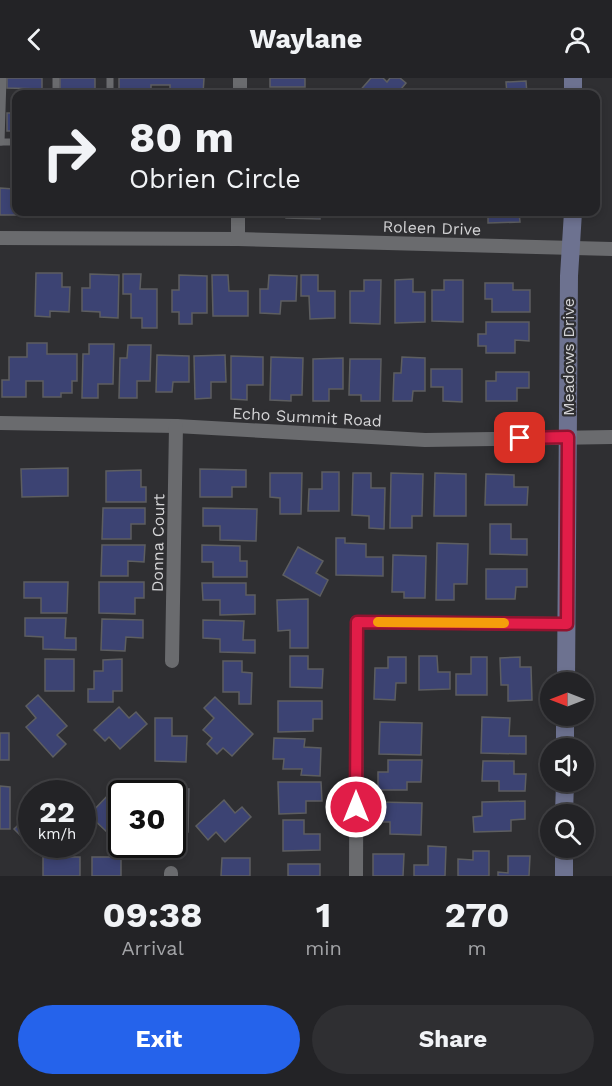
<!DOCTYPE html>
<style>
:root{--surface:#232326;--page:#2f2f32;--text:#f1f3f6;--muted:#a3a4a7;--line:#404043;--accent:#2563eb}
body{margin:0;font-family:"Work Sans",sans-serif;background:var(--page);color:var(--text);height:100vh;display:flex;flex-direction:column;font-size:22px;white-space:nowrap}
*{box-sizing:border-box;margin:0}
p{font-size:20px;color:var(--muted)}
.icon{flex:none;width:33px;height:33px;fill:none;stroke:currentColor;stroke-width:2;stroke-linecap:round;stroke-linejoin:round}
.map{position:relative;height:798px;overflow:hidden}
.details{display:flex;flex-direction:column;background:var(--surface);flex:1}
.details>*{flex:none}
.guide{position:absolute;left:12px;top:12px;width:588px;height:126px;border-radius:12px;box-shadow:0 3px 9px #0003,0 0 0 2px var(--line);background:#232326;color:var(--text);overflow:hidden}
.needle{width:39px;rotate:270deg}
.tools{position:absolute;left:540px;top:594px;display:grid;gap:12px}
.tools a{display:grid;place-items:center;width:54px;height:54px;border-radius:50%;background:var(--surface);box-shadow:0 3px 9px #0003,0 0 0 2px var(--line);font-size:30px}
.speed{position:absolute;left:18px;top:702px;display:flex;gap:12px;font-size:30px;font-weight:700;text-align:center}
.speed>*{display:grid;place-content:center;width:78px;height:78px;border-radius:50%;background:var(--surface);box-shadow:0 3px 9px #0003,0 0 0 2px var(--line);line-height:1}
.speed small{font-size:15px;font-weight:400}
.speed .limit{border:3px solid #111;border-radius:9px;background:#fff;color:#111}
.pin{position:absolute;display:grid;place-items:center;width:51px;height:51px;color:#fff;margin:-26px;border-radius:12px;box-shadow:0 3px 9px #0006}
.me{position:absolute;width:66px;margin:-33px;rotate:0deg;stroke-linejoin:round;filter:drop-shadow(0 0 4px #0008)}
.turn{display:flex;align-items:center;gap:21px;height:126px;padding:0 18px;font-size:27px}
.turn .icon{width:78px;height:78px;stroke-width:2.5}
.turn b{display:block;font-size:42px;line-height:51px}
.eta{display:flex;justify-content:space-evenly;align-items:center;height:102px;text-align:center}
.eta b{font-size:36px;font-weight:700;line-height:42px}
.action{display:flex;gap:12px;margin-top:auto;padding:12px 18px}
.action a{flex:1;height:69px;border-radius:36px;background:var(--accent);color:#fff;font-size:24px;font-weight:700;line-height:69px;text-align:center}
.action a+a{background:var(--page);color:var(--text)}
header{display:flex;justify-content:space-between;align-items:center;height:78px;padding:0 18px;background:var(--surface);font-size:27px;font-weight:700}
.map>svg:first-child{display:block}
.building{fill:#3c4373;stroke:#5d5e60;stroke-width:1.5}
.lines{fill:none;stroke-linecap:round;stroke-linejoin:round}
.lane{stroke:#6a6b6e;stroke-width:7}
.street{stroke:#6a6b6e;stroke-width:14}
.secondary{stroke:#6d7290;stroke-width:18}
.route-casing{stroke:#92132f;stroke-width:15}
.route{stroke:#e11d48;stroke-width:10}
.slow{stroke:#f59e0b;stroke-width:10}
.labels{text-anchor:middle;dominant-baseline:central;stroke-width:4.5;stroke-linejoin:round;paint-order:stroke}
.street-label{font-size:16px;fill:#d4d4d6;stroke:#2f2f32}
</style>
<header><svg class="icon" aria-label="back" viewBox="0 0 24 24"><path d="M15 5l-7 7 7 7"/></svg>Waylane<svg class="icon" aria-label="person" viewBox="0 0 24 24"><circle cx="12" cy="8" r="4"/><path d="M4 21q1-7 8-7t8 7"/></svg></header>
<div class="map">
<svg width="612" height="798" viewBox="0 0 612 798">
<rect width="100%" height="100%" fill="#2f2f32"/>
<g class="building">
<path d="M7 0H42V11L7 10Z"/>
<path d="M60 0H95V16L60 15Z"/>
<path d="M119 0H204L203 16H170V7H151V16H119Z"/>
<rect x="270" y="0" width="35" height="9"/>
<path d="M371 0H383L387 4 390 0H400L406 5 397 16H357Z"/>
<path d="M526 3 527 16H507L506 4Z"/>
<rect x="7" y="35" width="9" height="18"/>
<path d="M14 99H16V134H25V137H0V110L14 111Z"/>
<rect x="87" y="134" width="28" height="3"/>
<path d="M153 134H171V139L153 138Z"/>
<rect x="177" y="134" width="16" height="5"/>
<path d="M286 134H320V141L286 140Z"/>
<path d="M488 134H519L520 144 488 145Z"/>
<path d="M36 195H62V209H70L69 234 50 233V239L35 238Z"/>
<path d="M90 196 119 197 118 240 100 239V234L82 233V210H90Z"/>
<path d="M123 196H141L140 211H157V250H142V240H131V216H123Z"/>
<path d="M179 197 207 198V235H192V246H179V234H172V212H179Z"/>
<path d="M212 197H228L229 213H248V238H213Z"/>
<path d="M269 197 297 198 296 223H281L280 236 260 235V211H268Z"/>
<path d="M301 197H318V213H335V240L310 241 309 218H301Z"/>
<path d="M413 201V214H425V244L395 245V202Z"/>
<path d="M364 202H381L380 246 350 245V213H364Z"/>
<path d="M444 202H463V244L432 243V212H444Z"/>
<path d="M485 205H513V212H530V234H492V221H485Z"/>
<path d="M486 244H529V263L515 262V275H486V268H478V256H486Z"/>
<path d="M27 265H47V276H77V303H72V315H61V319H43V303H26V319H2V302H9V279H27Z"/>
<path d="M89 266H114L113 306H98V320H82L83 276H89Z"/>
<path d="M128 267H151L150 303H137V320H119L120 280H127Z"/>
<path d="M157 277 189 278V304H173L172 314H156Z"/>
<path d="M225 277 226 304H211V320L195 321 194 278Z"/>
<path d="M231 278 263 279V307H247V322L231 321Z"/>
<path d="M271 279 303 280 302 317H291V323L270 322Z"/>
<path d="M402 279 425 280V313H413L412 323H393L394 295H401Z"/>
<path d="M343 280V311H329V323H313V281Z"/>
<path d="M350 281H381L380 323H361V317H349Z"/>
<path d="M431 291H462V324L443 323V309H431Z"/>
<path d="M496 294H529V310H517V323H486V303H496Z"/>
<path d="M68 390V418L22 419 21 391Z"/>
<path d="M200 391 246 392V409H232V419H200Z"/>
<path d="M141 392V409H146V424H106V393Z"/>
<path d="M322 394H339V433H308L309 411H322Z"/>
<path d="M270 395H302L301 436H280V420L270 419Z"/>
<path d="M353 395H371V410H385L384 451 369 450V438L352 437Z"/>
<path d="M391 395 423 396 422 438H412V450H390Z"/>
<path d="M435 395 466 396V438H434Z"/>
<path d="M486 396 514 397V409H528L527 427H485Z"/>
<path d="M103 430H145V446H131V461H102Z"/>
<path d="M203 430 257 431 256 463 220 462V448H203Z"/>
<path d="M490 446H511V461H527V477L490 476Z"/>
<path d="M336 460H345V465L366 466V479H383V498L336 497Z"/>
<path d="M437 465 468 466 467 506H454V522H436Z"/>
<path d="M102 467H145L144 484 128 483V498H101Z"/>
<path d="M202 467 240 468V483H247V499H213V484H202Z"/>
<path d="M298 469 323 483 316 495 328 502 320 518 283 497Z"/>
<path d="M393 477 426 478 425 520H404V514H392Z"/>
<path d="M486 491H527V509H516L515 521H486Z"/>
<path d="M24 504H68L67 535H41V520H24Z"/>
<path d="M99 504H144V520H135V536L99 535Z"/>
<path d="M202 505H246V517H255V536L220 537V522H203Z"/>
<path d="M308 521V570H290V552L278 553 277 522Z"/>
<path d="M25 540H66L65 560H76V572L43 571V559L25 558Z"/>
<path d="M102 541 143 542V560L126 559 125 573 101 572Z"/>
<path d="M203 542 244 543 243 562H255V575L220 574V561L203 560Z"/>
<path d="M290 578H308V591H323L322 610 290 609Z"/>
<path d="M419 578H437L438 594H450V611L419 612Z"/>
<path d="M388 579H406V605H396L395 622 374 621 375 590H388Z"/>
<path d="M471 579H487V617H456V596H471Z"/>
<path d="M520 579V589H531L532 622 508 623V607H501L500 580Z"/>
<rect x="45" y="581" width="29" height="32"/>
<path d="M122 581V613H113V624H88V611H94V593H103V582Z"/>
<path d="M223 583H242V594L252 595 251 626H239V614H223Z"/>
<path d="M38 617 67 648 57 657 66 666 53 679 26 649 36 640 26 628Z"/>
<path d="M215 619 253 656 232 678 223 670 217 676 207 666 212 660 203 652 214 640 204 630Z"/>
<path d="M278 623H322V641H313V653L278 654Z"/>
<path d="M119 629 129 640 136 634 147 646 120 671 109 659 105 663 94 652Z"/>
<path d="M482 639 510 640 509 658H526V676L481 675Z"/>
<path d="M155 640H172V658H187L186 684 155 683Z"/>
<path d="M380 644 422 645 421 677 379 676Z"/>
<rect x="0" y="655" width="9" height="27"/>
<path d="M274 660 305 661 304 669 321 670 320 698 301 697 302 691H283L284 681H273Z"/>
<path d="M388 682H422L421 704H407V712H378V694H388Z"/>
<path d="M483 683H514V696H526L525 713H499V703H482Z"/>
<path d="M278 704H321L322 723H306V735L279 736Z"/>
<path d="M0 708 10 709V751H0Z"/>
<path d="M158 710 189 711 188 754 172 753V716H157Z"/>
<path d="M111 714 122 724V766H136L129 775 89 737Z"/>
<path d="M224 722 235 735 242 729 251 739 225 764 216 754 208 762 196 748Z"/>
<path d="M525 723V741L511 742V753L474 754 473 739 482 738V724Z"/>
<path d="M378 724 422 725 421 757 390 756V744H378Z"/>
<path d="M32 734V758L26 763 14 751Z"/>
<path d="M283 742H304V756H320V772L283 773Z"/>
<path d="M428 768 446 769 445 798H414V787H428Z"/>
<path d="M473 773H489V798H458V781L473 782Z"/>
<path d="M373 776H404L403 798H373Z"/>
<path d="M508 778H530L529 798H498V794L508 795Z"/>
<rect x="43" y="779" width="37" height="19"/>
<rect x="92" y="779" width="29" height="19"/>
<path d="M222 780H250V798H221Z"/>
<rect x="288" y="786" width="32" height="12"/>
</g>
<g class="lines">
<g class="lane">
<path d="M56 16V0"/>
<path d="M110 16V0"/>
<path d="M0 64H16"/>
<path d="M1 64 3 0"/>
</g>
<g class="street">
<path d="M240 16V0"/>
<path d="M0 160 238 161 612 171"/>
<path d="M238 161V134"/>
<path d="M0 345 176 348 425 362 612 359"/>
<path d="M172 583 176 348"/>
<path d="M171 798V795"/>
<path d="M356 798 357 544 567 546"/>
</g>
<g class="secondary">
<path d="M573 0V16"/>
<path d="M566 604 569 198 573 134"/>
<path d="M565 670V638"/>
<path d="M564 736 565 704"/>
<path d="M564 798V770"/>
</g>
</g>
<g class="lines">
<defs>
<path id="route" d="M356 729 357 544 567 546 568 359 520 360"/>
</defs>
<use href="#route" class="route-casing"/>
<use href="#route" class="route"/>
<path class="slow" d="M378 544 504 545"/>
</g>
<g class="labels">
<g class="street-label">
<text transform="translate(432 150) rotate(2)">Roleen Drive</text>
<text transform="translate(568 279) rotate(-90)">Meadows Drive</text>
<text transform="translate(307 339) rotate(3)">Echo Summit Road</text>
<text transform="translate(158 465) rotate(-89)">Donna Court</text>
</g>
</g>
</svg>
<div class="tools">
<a><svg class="needle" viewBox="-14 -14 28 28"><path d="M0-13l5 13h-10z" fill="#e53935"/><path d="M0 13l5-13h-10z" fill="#a3a4a7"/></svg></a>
<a><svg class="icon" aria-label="sound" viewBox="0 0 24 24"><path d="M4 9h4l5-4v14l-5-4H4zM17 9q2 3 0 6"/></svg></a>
<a><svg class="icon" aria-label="search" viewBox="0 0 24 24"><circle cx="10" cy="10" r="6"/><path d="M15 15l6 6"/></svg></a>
</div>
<div class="speed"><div>22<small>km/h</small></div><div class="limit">30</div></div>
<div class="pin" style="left:520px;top:360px;background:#d93025"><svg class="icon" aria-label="arrive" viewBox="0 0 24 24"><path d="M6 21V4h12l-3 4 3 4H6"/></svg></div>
<svg class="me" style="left:356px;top:729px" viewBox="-20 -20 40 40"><circle r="17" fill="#e11d48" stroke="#fff" stroke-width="3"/><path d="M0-11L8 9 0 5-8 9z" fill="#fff"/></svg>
<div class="guide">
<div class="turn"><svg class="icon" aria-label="right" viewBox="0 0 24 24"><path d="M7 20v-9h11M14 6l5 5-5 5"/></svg><div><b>80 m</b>Obrien Circle</div></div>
</div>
</div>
<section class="details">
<div class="eta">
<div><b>09:38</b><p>Arrival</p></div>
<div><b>1</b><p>min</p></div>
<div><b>270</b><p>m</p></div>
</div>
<div class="action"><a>Exit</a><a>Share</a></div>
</section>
